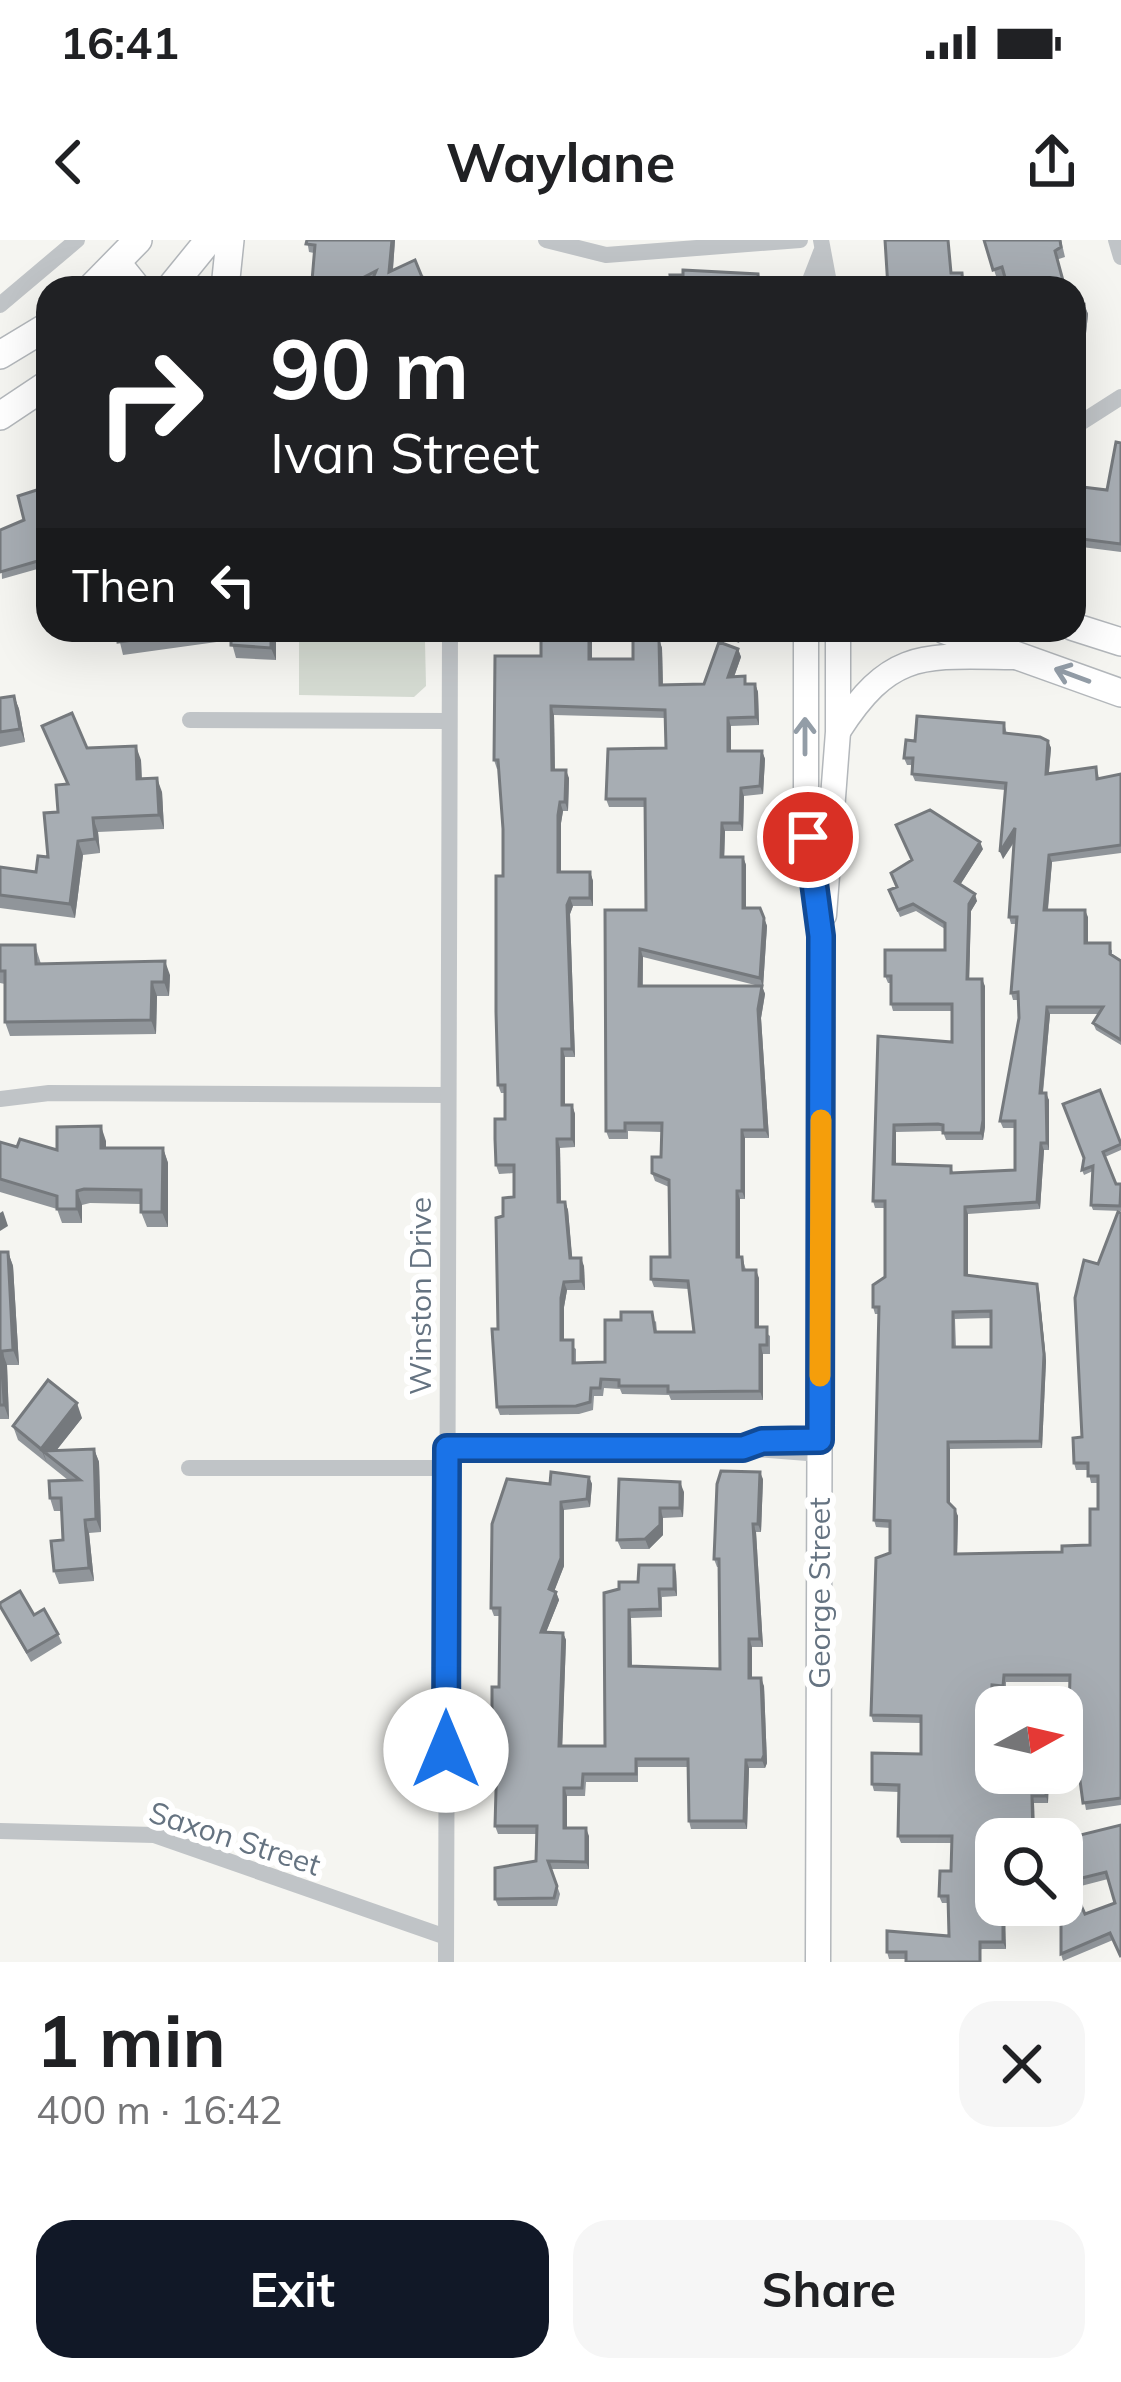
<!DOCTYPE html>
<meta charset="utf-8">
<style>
:root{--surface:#fff;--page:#f6f6f6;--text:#202124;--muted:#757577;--accent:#111827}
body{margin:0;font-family:Mulish,sans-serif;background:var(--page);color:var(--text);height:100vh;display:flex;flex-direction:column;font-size:45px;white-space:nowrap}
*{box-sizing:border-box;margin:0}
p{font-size:39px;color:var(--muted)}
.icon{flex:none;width:66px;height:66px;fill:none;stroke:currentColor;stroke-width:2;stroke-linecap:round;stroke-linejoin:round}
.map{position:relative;height:1722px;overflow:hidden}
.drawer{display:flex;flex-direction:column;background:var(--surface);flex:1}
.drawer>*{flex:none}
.hud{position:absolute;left:36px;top:36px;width:1050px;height:366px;border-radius:36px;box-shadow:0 12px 48px #0002;background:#202124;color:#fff;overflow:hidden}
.needle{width:78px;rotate:82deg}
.buttons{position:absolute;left:975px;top:1446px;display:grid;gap:24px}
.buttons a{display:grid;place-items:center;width:108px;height:108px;border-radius:24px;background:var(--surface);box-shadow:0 12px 48px #0002;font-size:60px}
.pin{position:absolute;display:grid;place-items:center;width:102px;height:102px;color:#fff;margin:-51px;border:6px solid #fff;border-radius:50%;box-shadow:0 3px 12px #0007}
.me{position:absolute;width:132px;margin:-66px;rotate:0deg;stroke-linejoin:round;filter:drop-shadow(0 0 9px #0008)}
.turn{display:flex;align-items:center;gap:42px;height:252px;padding:0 36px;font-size:54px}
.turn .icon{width:156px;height:156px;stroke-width:2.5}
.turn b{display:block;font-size:84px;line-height:102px}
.then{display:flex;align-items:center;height:114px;padding:0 36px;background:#0003;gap:24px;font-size:45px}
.round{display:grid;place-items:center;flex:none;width:126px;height:126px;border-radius:36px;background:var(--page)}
.summary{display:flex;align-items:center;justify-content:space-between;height:204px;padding:0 36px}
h1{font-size:72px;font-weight:700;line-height:90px}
.action{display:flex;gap:24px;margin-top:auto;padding:24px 36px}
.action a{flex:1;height:138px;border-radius:36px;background:var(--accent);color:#fff;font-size:48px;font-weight:700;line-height:138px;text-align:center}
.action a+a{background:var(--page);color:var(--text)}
.status{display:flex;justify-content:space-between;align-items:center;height:84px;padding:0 60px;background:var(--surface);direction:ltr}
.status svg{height:33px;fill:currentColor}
header{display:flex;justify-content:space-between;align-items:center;height:156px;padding:0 36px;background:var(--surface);font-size:54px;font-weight:700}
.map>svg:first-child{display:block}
.green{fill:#d5dbd2}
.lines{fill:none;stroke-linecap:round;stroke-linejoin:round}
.secondary-casing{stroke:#b3b7bb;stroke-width:27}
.primary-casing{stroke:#b3b7bb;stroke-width:30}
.minor{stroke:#c0c4c7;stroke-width:16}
.secondary{stroke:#fff;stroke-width:24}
.primary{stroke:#fff;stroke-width:27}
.wall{fill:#90959a;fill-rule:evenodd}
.shaded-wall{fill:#75797d}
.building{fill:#a7adb3;stroke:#75797d;stroke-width:3;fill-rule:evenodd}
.oneway{stroke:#939da7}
.route-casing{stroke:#114b97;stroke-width:30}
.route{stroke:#1a73e8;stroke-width:21}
.slow{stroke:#f59e0b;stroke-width:21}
.labels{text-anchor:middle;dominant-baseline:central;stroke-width:12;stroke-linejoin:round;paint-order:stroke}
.street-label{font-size:30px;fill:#657381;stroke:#fff}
</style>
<div class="status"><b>16:41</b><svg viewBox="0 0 49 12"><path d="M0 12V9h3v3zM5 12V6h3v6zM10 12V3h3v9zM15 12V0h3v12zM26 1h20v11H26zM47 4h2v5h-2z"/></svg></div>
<header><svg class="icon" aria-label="back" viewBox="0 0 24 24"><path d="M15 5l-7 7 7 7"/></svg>Waylane<svg class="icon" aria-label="share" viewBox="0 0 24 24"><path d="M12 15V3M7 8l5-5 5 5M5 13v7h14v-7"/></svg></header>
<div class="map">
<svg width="1121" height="1722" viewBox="0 0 1121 1722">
<rect width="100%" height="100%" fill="#f5f5f1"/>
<path class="green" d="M299 401H425L426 446 414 457 299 455Z"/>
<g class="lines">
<defs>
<g id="secondary">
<path d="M806 390V567L821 696 818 1722"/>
<path d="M839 490C891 409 924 416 1013 417"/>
<path d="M824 675 838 492V390"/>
</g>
<g id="primary">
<path d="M117 23 137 48"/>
<path d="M91 48 138 0"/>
<path d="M170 48 209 0"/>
<path d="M225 48 230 0"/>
<path d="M0 115 48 86"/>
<path d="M0 176 48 144"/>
<path d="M1074 387 1121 402"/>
<path d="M945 390 1121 453"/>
</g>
</defs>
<use href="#secondary" class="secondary-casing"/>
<use href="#primary" class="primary-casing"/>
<g class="minor">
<path d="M546 0 606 15 800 0"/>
<path d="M821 0 830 48"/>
<path d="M1116 0 1121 17"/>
<path d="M807 48 821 12"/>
<path d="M0 65 77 0"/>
<path d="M1074 187 1121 157"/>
<path d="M190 480 449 481"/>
<path d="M0 859 49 853 447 855"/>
<path d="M447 1208H743L820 1214"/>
<path d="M744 1208 762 1201 820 1200"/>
<path d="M189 1228H447"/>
<path d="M0 1591 154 1595 446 1697"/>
<path d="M446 1722 450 390"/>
</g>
<use href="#secondary" class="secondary"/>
<use href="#primary" class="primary"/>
</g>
<g class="wall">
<path d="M307 0H395L393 30 361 48H315L312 41 314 13 309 12Z"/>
<path d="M984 0H1061L1065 17 997 39Z"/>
<path d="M1074 63 1084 64 1088 74 1086 93 1074 92Z"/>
<path d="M1121 203V312L1074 306V246L1107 250Z"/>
<path d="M40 249 48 278V326L2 339 0 290 24 280Z"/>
<path d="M117 390H276V420L236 418 231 400 123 415Z"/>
<path d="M486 390H531L488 394Z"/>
<path d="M592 390V419H633L659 400 662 408 663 445 704 444 738 409 741 417 734 437 748 444H755L758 452 759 485 731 486V511H762L765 519 763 554 744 556 743 591H725L724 617H743L746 625V668L764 678 767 686 763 747 762 746 765 754 761 778 769 898H745V959H740V1017H742L746 1030 759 1038V1087L770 1096V1114H763V1160H671L669 1155 622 1154 620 1149 604 1148 603 1156H594L593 1170 579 1174 500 1175 497 1167 498 1089 503 976 514 957V933L499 934 496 925 505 879V853H501L498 845 503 589 499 529H497L494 520 541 416ZM554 475 665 478 666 508 606 559 609 567H645L646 670 606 891 609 899H628V891L662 892 661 917 652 933 655 941 669 947 670 1017 651 1039 654 1047 689 1049 694 1092H657L656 1081 605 1122 576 1123V1109L564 1100V1067L567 1050H585L584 1026 572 1018 568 970 565 962H561L560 908 575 907V874L572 865H565V817H575L570 674 573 666H593V641L590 632H561V583L563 571H568L569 538 555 530ZM643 717 759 746H643Z"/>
<path d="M716 390H744L739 403 718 395Z"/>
<path d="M14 456 19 469 25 502 0 507V458Z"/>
<path d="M1004 483 1007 494 1048 501 1051 508 1049 533 1098 534 1099 539 1121 534V613L1052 622 1048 670 1088 677V703L1112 710V715L1121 721V805L1096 790 1093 783 1099 774H1050L1043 853 1049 860V910H1044L1040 969 968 974V1035L1037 1044 1039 1051 1046 1121 1042 1208 950 1209V1264L958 1276 957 1314 1062 1312 1090 1305 1098 1269V1243H1091L1088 1230H1076L1074 1223 1082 1197 1098 1024 1121 973V1565L1086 1570 1078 1525H1071L1068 1518 1069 1442H1006V1453H995L990 1508 1049 1533 1048 1563H1034L1035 1599H996L1006 1709H983L906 1719H889L887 1712 949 1696V1663H942L939 1656 951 1631V1603H901L898 1596 899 1552 874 1551 872 1544 921 1514V1483L873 1482 871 1475 890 1313V1288L876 1287 874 1280 879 1074H875L873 1067 885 1037V968H875L873 961 878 796 952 802V771H893L891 764V743H888L885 736 945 710V689L916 671 900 677 889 650 983 609 960 645 977 661 971 671 969 739 985 746V887L983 900H946L943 892 940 891 896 892V924L951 926 953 933 1015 930V888H1003L1000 881 1019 778 1018 760H1013L1011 753 1016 684H1011L1009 677 1015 601 1003 619 1005 550 915 541 912 534 913 525H907L904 518 915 501ZM991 1078V1107H956L955 1079Z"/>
<path d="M42 486 87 508 141 520 142 539 162 552 164 589 98 592 100 613 83 615 75 678 0 668V627L36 632 48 617 67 544Z"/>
<path d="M0 705H35L41 724 170 735 169 756H157L156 794 10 796 5 782V744L0 743Z"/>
<path d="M106 901V908H163L168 923V987H147L141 972V964L90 963 82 965V983H62L57 969 0 952V902L17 907 57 910Z"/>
<path d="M1121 904V910L1105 917 1116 944H1121V971L1093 970 1091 965 1093 931 1084 935 1082 930 1084 918Z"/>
<path d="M0 1012H8L13 1026 19 1125H7L9 1179H0Z"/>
<path d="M82 1178 56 1211 94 1209 99 1222 101 1292 89 1293 94 1341 59 1344 54 1331 63 1300 61 1271H54L50 1258 68 1240 18 1200 13 1186Z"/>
<path d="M589 1237 592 1244 590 1267 564 1270V1326L554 1351 556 1352 559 1360 546 1392 563 1393 566 1400 562 1506H605L604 1353 676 1332 677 1356 662 1357V1377L631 1378 632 1426 720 1429 719 1327H717L714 1319 763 1239 761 1292H756L763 1407H752V1438L764 1446 767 1523 765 1528H749L747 1589H691L689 1581 688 1527H638V1542H586L585 1556H567V1588L589 1596V1629H551L560 1654 557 1666H498L495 1659 536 1621V1594H498L495 1586 498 1487H495L492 1479 499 1447 500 1376H494L491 1368 550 1244Z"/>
<path d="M684 1252 683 1277 663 1278V1295L649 1309H621L617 1300Z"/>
<path d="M0 1367 34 1375 58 1394 62 1403 31 1422Z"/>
<path d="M1121 1585 1113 1700 1063 1721 1061 1714 1085 1674 1115 1663 1108 1639 1081 1646 1078 1639Z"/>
</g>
<g class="shaded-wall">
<path d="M392 0H395L392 40 389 32Z"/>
<path d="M1084 64 1088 74 1086 93 1082 84Z"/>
<path d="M271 390H276V420L271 408Z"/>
<path d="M589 390H592V428L589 419Z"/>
<path d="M659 400 662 408 663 453 660 445Z"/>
<path d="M738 409 741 417 731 445 728 437Z"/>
<path d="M755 444 758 452 759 485 756 477Z"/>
<path d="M14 456 19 469 25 502 20 489Z"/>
<path d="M551 466 554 475 555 538 552 530Z"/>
<path d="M728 478 731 486V519L728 511Z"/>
<path d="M1048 501 1051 508 1048 541 1046 534Z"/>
<path d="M136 506 141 520 142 553 137 539Z"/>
<path d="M762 511 765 519 763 554 760 546Z"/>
<path d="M566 530 569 538 568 571 565 562Z"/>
<path d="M157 538 162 552 164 589 159 575Z"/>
<path d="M741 548 744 556 743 591 740 583Z"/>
<path d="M560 562 563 571 561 583V641L558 632V575Z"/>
<path d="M93 578 98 592 100 613 95 599Z"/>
<path d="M722 583 725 591 724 625 721 617Z"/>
<path d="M1015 588 1018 595 1003 619 1000 612Z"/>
<path d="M78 601 83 615 75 678 70 664Z"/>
<path d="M980 602 983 609 958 648 955 641Z"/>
<path d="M1049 615 1052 622 1047 677 1044 670Z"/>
<path d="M743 617 746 625V676L743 668Z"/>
<path d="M590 632 593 641V666L590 658Z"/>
<path d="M975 654 977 661 971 671 969 746 967 739 969 664Z"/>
<path d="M570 658 573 666 570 674 575 817 572 809 567 665Z"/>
<path d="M1085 670 1088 677V710L1085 703Z"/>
<path d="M764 678 767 686 763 747 760 738Z"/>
<path d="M640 709 643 717 642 754 639 746Z"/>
<path d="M165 721 170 735 169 756 164 742Z"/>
<path d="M982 739 985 746V887L983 900 981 893Z"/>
<path d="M152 742 157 756 156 794 151 780Z"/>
<path d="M762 746 765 754 761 778 769 898 765 890 758 769Z"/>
<path d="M1047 767 1050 774 1042 860 1040 853Z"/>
<path d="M562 809 565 817V874L562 865Z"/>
<path d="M1046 853 1049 860V910L1047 903Z"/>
<path d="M572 865 575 874V907L572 899Z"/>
<path d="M894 885 896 892V931L893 924Z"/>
<path d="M101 886 106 901V922L101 908Z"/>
<path d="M742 890 745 898V959L742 951Z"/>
<path d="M557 899 560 908 561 970 558 962Z"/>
<path d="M1041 903 1044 910 1040 969 1037 962Z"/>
<path d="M163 908 168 923V987L162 972Z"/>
<path d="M77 951 82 965V983L77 969Z"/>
<path d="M737 951 740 959V1026L737 1017Z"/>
<path d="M565 962 568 970 573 1026 570 1018Z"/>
<path d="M965 967 968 974V1042L965 1035Z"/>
<path d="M3 971 8 986 0 991V973Z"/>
<path d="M8 1012 13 1026 19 1125 13 1110Z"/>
<path d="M581 1018 584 1026 585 1050 581 1041Z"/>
<path d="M756 1030 759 1038V1096L756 1087Z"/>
<path d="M564 1042 567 1050 564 1067V1109L561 1100V1058Z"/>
<path d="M1037 1044 1039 1051 1046 1121 1042 1208 1040 1201Z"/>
<path d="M760 1105 763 1114V1160L760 1151Z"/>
<path d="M2 1111 7 1125 9 1179 4 1165Z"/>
<path d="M77 1163 82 1178 51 1217 43 1211 47 1223 41 1209Z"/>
<path d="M948 1202 950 1209V1269L948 1262Z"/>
<path d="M94 1209 99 1222 101 1292 96 1279Z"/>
<path d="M760 1232 763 1239 761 1292 758 1284Z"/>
<path d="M589 1237 592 1244 590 1267 587 1259Z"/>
<path d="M680 1242 684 1252 683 1277 680 1268Z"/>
<path d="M561 1262 564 1270V1326L552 1357 549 1349Z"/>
<path d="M660 1268 663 1278V1295L649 1309 645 1299Z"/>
<path d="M955 1269 958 1276 957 1321 955 1314Z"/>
<path d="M85 1280 89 1293 94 1341 89 1328Z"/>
<path d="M753 1284 756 1292 763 1407 760 1399Z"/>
<path d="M674 1325 676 1332 677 1356 674 1349Z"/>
<path d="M556 1352 559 1360 543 1400 541 1392Z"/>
<path d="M629 1370 631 1378 632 1434 629 1426Z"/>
<path d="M563 1393 566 1400 562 1514 559 1506Z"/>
<path d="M749 1399 752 1407V1446L749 1438Z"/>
<path d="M761 1438 764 1446 767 1523 765 1528 762 1520Z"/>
<path d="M992 1445 995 1453 989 1514 987 1507Z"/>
<path d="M746 1520 749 1528 747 1589 744 1581Z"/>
<path d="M1046 1533H1049L1048 1563 1046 1556Z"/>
<path d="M564 1548 567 1556V1596L564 1588Z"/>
<path d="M1032 1556 1034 1563 1035 1599H1033Z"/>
<path d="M586 1588 589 1596V1629L586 1622Z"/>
<path d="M1003 1665H1005L1006 1709 1003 1702Z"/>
</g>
<g class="building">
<path d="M307 0H392L389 32 415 20 422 37 460 48H369L376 31 343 48H329L328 43 312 41 315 5 306 4Z"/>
<path d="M885 0H948L951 33H962L963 48H888Z"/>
<path d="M984 0H1060L1061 7 1055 11 1065 48H1008L1002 27 993 30Z"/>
<path d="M683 30 758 34 759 48H661L663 44H671L670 35H683Z"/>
<path d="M524 39 550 48H521Z"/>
<path d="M1074 63 1084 64 1082 84 1074 83Z"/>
<path d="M1116 202 1121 203V304L1074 298V246L1107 250Z"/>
<path d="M40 249 48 278V318L0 332V290L24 280 18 256Z"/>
<path d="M117 390H209L118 402Z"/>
<path d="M231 390H271V408L231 405Z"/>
<path d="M541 390H589V419H633V400H659L660 445 704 444 719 402 738 409 728 437 745 436V444H755L756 477 728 478V511H762L760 546 741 548 740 583H722L721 617H743V668H760L764 678 760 738 640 709 639 746H762L758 769 765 890H742V951H737V1017H742L743 1030H756V1087H767V1105H760V1151L668 1152V1146H619V1140L601 1139 600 1148H591L590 1162 576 1166 497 1167 492 1089H498L496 978 503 976V958L514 957V925H496L495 899V879H505V845H498L496 772V636H503V589L498 520H494L495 416H541ZM551 466 665 470 666 508 608 509 606 559H645L646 670H605L606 891H625V883H662L661 917H652V933L669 940 670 1017H651V1039L688 1041 694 1092H655L652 1072H621V1080H605V1122L573 1123V1100H561V1058L564 1042 581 1041V1018H570L565 962H558L557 899H572V865H562V809H572L567 665 570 658H590V632H558V575L560 562H565L566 530H552Z"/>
<path d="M716 390H740L737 398Z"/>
<path d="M14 456 20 489 0 492V458Z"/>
<path d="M72 473 87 508 136 506 137 539 157 538 159 575 93 578 95 599 78 601 70 664 0 655V627L36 632 38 616 48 617 44 573 58 572 56 545 68 544 42 486Z"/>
<path d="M917 476 1004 483V493L1040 497 1048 501 1046 534 1096 527 1097 539 1121 534V605L1049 615 1044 670H1085V703H1110V714L1121 721V800L1093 783 1103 767H1047L1040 853H1046L1047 903H1041L1037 962 965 967V1035L1037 1044 1044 1114 1040 1201 948 1202V1262L955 1269V1314L1062 1312V1306L1090 1305V1269H1098V1236H1088V1223H1074L1073 1198 1082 1197 1075 1058 1084 1020 1098 1024 1118 972 1121 973V1558L1083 1563 1077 1518H1068L1070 1435H1004L1003 1446 992 1445 987 1507 996 1508V1533H1046V1556H1032L1033 1599H996V1665H1003V1702H980V1722H906V1712H887V1691L949 1696 948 1656H939L940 1631H951L952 1596H898L899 1545 872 1544V1513L921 1514V1476L871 1475 876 1318 890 1313V1281L874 1280 879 1067H873V1045L885 1037V961H873L878 796 952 802V764H891V736H885V710H945V683L913 664 898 670 889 650 897 647 891 633 912 620 896 585 930 570 980 602 955 641 975 654 969 664 967 739H982L983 880 981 893H943V885L938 884 894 885 893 924 951 926V933L1015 930V881H1000L1019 778 1018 752 1011 753 1017 677H1009L1015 588 1000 612 1006 543 912 534 913 518H904L906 500 915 501ZM991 1071V1107H953V1072Z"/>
<path d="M0 705H35L36 724 165 721 164 742H152L151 780 5 782V731H0Z"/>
<path d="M1100 850 1121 904 1103 912 1116 944H1121L1120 966 1091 965 1093 926 1082 930 1084 918 1063 864Z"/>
<path d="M101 886V908H163L162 972H141V950L84 949 77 951V969H57V956L0 939V902L17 907 20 899 57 910V887Z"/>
<path d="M0 1012H8L13 1110 2 1111 4 1165H0Z"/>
<path d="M48 1140 77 1163 41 1209 13 1186Z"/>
<path d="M94 1209 96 1279 85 1280 89 1328 54 1331 51 1301 63 1300 61 1258H50L49 1241 80 1240 43 1211Z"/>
<path d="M721 1231 760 1232 758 1284H753L760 1399H749V1438H761L764 1515 762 1520H746L744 1581H689L688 1519H636V1534H583L582 1548H564V1588H586V1622L548 1621 557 1646 554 1658 495 1659V1628L536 1621 537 1586H495L498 1479H492V1447H499L500 1368H491L492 1284 507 1239 550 1244 551 1232 589 1237 587 1259 561 1262V1318L549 1349 556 1352 541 1392 563 1393 559 1506H605L604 1353 619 1349V1342H638L639 1325H674V1349H659L660 1369 629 1370V1426L720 1429 719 1319H714L717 1244Z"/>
<path d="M619 1239 680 1242V1268H660V1285L645 1299 617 1300Z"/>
<path d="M20 1351 34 1375 44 1369 58 1394 27 1412 0 1366V1363Z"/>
<path d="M1121 1585V1717L1110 1693 1061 1714V1672L1080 1663 1085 1674 1115 1663 1106 1632 1078 1639 1068 1598Z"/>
</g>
<defs><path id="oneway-shaft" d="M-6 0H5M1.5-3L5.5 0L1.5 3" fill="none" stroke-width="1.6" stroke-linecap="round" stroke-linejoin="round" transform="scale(3)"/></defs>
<g class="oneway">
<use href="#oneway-shaft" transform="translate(1072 435) rotate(-160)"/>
<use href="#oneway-shaft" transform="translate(805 496) rotate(-90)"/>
</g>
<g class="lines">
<defs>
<path id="route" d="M446 1510 447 1208H743L762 1201 820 1200 821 696 808 597"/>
</defs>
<use href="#route" class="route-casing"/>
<use href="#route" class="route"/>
<path class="slow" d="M820 1136 821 880"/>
</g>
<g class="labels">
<g class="street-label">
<text transform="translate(420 1056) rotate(-90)">Winston Drive</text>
<text transform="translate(819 1353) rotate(-90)">George Street</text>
<text transform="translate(235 1598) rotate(18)">Saxon Street</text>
</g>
</g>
</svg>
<div class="buttons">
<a><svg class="needle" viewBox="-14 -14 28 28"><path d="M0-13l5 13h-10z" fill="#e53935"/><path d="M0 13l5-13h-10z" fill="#757577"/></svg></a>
<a><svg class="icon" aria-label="search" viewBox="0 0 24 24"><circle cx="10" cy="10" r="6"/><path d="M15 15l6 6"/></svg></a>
</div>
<div class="pin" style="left:808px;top:597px;background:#d93025"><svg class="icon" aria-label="arrive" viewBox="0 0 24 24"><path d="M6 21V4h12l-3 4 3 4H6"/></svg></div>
<svg class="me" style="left:446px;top:1510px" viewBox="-20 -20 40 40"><circle r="19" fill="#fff"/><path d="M0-13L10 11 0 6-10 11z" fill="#1a73e8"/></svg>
<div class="hud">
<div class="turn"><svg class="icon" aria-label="right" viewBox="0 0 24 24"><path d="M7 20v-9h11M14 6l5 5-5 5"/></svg><div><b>90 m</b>Ivan Street</div></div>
<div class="then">Then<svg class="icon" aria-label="left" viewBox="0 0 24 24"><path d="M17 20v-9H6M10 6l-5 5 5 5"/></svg></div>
</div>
</div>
<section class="drawer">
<div class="summary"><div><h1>1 min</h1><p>400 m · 16:42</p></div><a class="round"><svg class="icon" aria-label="close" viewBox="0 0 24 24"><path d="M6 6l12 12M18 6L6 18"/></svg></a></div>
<div class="action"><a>Exit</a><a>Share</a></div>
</section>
